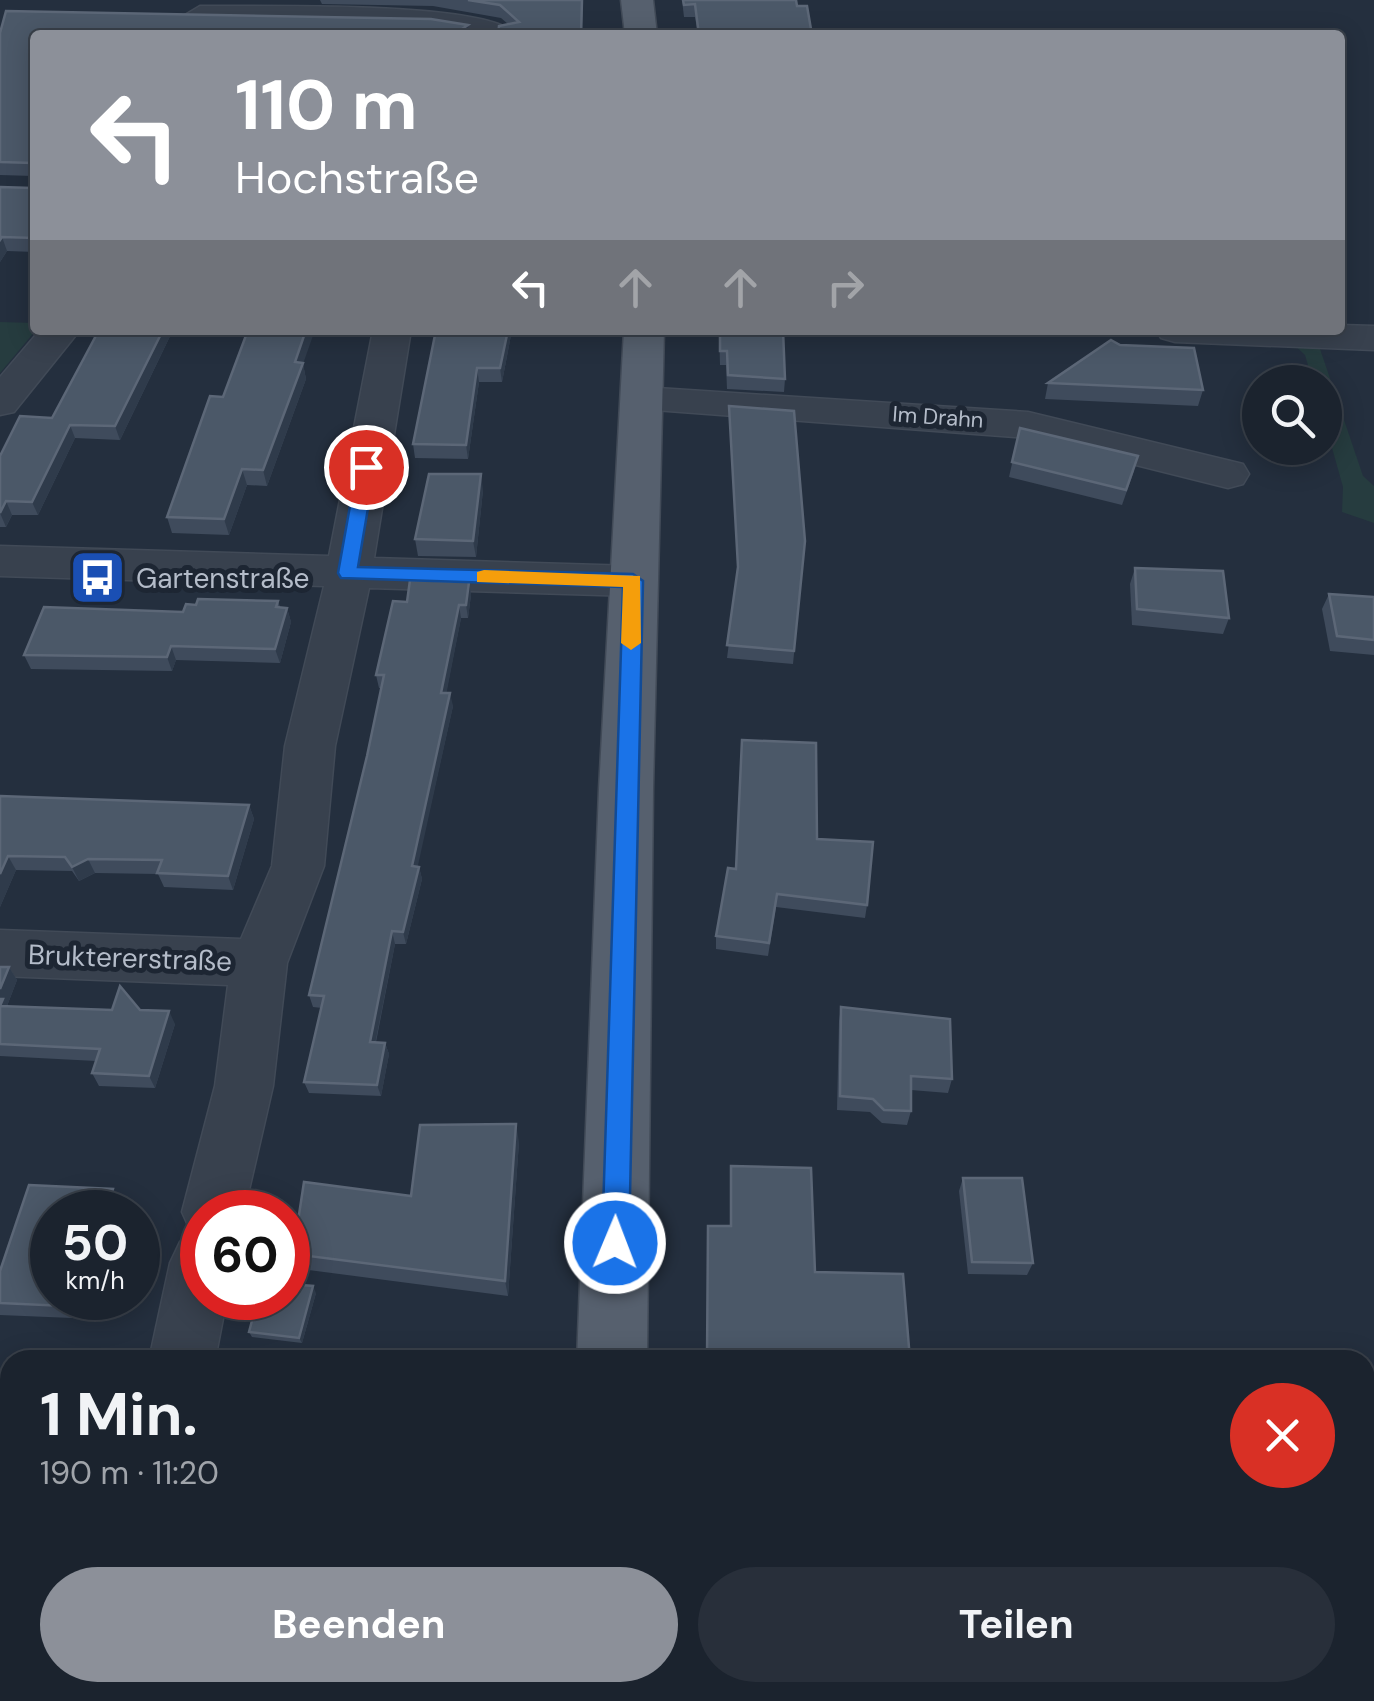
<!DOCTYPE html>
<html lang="de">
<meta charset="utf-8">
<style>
:root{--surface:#1b232e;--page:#282f3a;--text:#f1f3f6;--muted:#a0a4aa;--line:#39404a;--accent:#8c9099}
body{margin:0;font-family:"DM Sans",sans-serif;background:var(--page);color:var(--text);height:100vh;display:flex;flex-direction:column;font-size:38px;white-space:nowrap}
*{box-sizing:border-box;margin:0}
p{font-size:32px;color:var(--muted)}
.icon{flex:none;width:55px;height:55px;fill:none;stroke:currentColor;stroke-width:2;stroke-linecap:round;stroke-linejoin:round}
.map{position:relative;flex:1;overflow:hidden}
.panel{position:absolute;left:0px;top:1350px;width:1375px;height:352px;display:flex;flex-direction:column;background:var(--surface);border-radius:30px 30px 0 0;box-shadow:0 5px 25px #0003,0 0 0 2px var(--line)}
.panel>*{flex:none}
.top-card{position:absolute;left:30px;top:30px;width:1315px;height:305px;border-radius:10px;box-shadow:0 5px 25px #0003,0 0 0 2px var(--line);background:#8c9099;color:#fff;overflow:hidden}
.fabs{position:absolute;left:1242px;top:365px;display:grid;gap:20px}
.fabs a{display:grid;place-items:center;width:100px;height:100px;border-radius:50%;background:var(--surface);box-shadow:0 5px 25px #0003,0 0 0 2px var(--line);font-size:50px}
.speed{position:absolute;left:30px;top:1190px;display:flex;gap:20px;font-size:50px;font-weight:700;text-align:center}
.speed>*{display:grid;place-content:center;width:130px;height:130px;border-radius:50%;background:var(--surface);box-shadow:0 5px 25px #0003,0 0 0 2px var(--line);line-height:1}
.speed small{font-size:25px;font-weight:400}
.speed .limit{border:15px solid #d22;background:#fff;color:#111}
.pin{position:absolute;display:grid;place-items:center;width:85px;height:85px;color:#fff;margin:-42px;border:5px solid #fff;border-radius:50%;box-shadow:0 2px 10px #0007}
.me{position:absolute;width:110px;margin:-55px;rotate:1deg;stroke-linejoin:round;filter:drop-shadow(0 0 8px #0008)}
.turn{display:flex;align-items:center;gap:35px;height:210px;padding:0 40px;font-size:45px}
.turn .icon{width:130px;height:130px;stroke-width:2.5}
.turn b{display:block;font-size:70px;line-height:85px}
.lanes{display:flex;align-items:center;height:95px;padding:0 40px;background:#0003;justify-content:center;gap:50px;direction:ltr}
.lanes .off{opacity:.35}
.round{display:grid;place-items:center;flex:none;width:105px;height:105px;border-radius:52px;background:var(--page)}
.overview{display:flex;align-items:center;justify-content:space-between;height:170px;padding:0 40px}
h1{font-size:60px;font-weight:700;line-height:75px}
.button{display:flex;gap:20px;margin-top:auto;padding:20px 40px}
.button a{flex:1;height:115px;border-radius:60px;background:var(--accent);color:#fff;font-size:40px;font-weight:700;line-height:115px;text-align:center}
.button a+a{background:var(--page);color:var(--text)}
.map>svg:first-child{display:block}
.green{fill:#263c3f}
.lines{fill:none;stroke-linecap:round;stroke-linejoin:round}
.street-casing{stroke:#414a57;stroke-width:3}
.primary-casing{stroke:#414a57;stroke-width:3}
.street{fill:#38414e;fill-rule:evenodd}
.primary{fill:#56606e;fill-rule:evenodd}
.wall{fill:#3f4b5c}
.shaded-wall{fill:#2f3b4b}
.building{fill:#4b5868;stroke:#5c6777;stroke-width:2.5}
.route{fill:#1a73e8;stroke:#114b97;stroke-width:2.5}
.slow{fill:#f59e0b}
.labels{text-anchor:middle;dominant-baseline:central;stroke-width:10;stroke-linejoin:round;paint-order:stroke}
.far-street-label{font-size:22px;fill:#b4bcc9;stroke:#1d2633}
.poi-label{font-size:28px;fill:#b4bcc9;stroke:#1d2633;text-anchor:start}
.street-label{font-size:28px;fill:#b4bcc9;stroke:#1d2633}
</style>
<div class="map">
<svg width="1374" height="1701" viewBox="0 0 1374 1701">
<rect width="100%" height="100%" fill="#242f3e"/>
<g class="green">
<path d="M0 322 35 323 36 330 0 373Z"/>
<path d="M1287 338 1317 340 1363 476 1374 486V523L1342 512 1343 487 1325 423V382H1313L1305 355Z"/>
</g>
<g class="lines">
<defs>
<g id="street">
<path d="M200 6C252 7 491 0 516 35L189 21 185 15Z"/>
<path d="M1340 325 1374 326V350L1175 342 1161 338 1156 330H1340Z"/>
<path d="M40 330H80L14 412 0 415V377Z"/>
<path d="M373 330H411L374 558 633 566 649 570 656 581 649 592 633 596 369 588 335 746 324 866 287 963 273 1086 244 1212H202V1298H227L215 1360H149L170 1263 180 1242 197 1235 191 1232 182 1212 215 1086 228 985 0 976V930L241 939 272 866 285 746 324 586 0 576V546L329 556Z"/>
<path d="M642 387 1028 412 1243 464 1249 474 1243 484 1228 488 1028 438 628 408 622 399 628 390Z"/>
<rect x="0" y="1399" width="10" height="68"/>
</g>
<g id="primary">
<path d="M621 0H653L657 35H625Z"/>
<path d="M624 330H664L653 789 647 1360H577L599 789Z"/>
<rect x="564" y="1692" width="78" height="9"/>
</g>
</defs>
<use href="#street" class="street-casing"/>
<use href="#primary" class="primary-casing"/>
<use href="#street" class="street"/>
<use href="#primary" class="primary"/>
</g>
<g class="wall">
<path d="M320 0H583L582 35 508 24 501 18 433 6 322 4Z"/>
<path d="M682 0H796L797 6 812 35H698L695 17H684Z"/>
<path d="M0 33 35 35V252L7 251 0 262V187L33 188V176L0 175Z"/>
<path d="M99 330H173L120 440 75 438 38 515H12L6 527H0V456L52 418Z"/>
<path d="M436 330H512L502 382H479L468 459 415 458 413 444Z"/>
<path d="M719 330 785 379 784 392 727 389 726 365H720Z"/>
<path d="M303 364 306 379 267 486 247 485 229 535 172 533 167 517 223 397Z"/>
<path d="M1048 383 1203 390 1198 406 1045 399Z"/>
<path d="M729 406 805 541 793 664 727 658 738 573Z"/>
<path d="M1020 428 1134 471 1122 505 1009 477Z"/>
<path d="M483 490 476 557 418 556 415 539Z"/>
<path d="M1135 568 1229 618 1223 634 1132 625 1130 584Z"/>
<path d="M469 582 471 595 468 618H461L446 693 453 706 417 866 419 867 422 879 406 944H395L376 1042 385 1043 389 1054 381 1096 309 1093 304 1082 322 1008 313 1007 309 995 367 756 381 688H379L376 675 407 602Z"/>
<path d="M1329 594 1374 597V655L1330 651 1322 609Z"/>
<path d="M278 601 280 607 287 608 291 622 280 663 176 660 172 671 31 669 24 655 183 612 196 605Z"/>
<path d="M0 796 249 805 254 819 233 890 164 887 158 874 95 873 79 881 72 871 16 870 0 907Z"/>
<path d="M817 839 867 905 865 918 776 907 768 956 716 949V936L736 869Z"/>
<path d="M0 967H9L17 980 7 1006 140 1010 175 1024 155 1088 99 1086 92 1073 96 1061 0 1056Z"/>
<path d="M841 1007 952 1079 948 1093 911 1090V1111L907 1125 882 1123 870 1112 837 1110 839 1021Z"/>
<path d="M519 1142 508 1296 301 1269 293 1254Z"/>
<path d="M963 1178 1033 1263 1027 1275 968 1274 959 1191Z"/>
<path d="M29 1185 113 1189 121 1202 118 1212H52V1298H102L96 1319 0 1315V1271Z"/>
<path d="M316 1293 302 1343 252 1337 249 1332Z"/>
<path d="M0 1500 10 1501V1642L0 1641Z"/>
</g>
<g class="shaded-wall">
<path d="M468 25 469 35H453Z"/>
<path d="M2 237 7 251 0 262V240Z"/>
<path d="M163 330H173L120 440 115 426Z"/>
<path d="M306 330H315L303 364 306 379 267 486 263 470Z"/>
<path d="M508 330H512L502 382 500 368Z"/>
<path d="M477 368 479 382 468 459 466 445Z"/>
<path d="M70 425 75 438 38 515 32 502Z"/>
<path d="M242 469 247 485 229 535 224 519Z"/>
<path d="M481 474 483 490 476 557 473 541Z"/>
<path d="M6 501 12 515 6 527 0 513Z"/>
<path d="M469 582 471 595 468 618 466 605Z"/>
<path d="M459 605 461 618 444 706 441 693Z"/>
<path d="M287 608 291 622 280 663 275 649Z"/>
<path d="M171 646 176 660 172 671 167 657Z"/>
<path d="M450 693 453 706 415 879 412 866Z"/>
<path d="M249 805 254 819 233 890 228 876Z"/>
<path d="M8 856 16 870 0 907V874Z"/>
<path d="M88 859 95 873 79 881 72 867Z"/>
<path d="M419 867 422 879 406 944 403 932Z"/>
<path d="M392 931 395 944 373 1054 370 1042Z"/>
<path d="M9 967 17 980 7 1006H0V989Z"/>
<path d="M169 1011 175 1024 155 1088 149 1076Z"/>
<path d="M385 1043 389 1054 381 1096 377 1085Z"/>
<path d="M516 1124 519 1142 508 1296 505 1281Z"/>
<path d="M113 1189 121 1202 118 1212H106Z"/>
<path d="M313 1286 316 1293 302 1343 299 1338Z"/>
<path d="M89 1298H102L96 1319 87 1307Z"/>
<path d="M320 1692H327L325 1701H318Z"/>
</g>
<g class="building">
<path d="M468 0H582L581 35H498L499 26 519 22 500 5Z"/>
<path d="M683 0H796L797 6H807L812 35H699L695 4 684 5Z"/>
<path d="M6 11 431 19 468 25 453 35H35V238L2 237 0 240V187L33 188V163L0 162V33Z"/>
<path d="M99 330H163L115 426 70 425 32 502 6 501 0 513V456L20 416 52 418Z"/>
<path d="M248 330H306L295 362 303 363 263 470 242 469 224 519 167 517 210 396 223 397Z"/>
<path d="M436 330H508L500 368H477L466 445 413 444Z"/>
<path d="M720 330H783L785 379 728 375 727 351H720Z"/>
<path d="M1111 340 1120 345 1194 348 1203 390 1048 383Z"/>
<path d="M729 406 794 411 805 541 794 651 727 645 738 567Z"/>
<path d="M1020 428 1138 456 1126 490 1012 462Z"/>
<path d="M429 474H481L473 541 415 539Z"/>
<path d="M1135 568 1223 571 1229 618 1137 609Z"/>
<path d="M410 580 469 582 466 605H459L441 693H450L412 866 419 867 403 932 392 931 370 1042 385 1043 377 1085 304 1082 324 996 309 995 367 756 384 675H376L393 601 407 602Z"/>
<path d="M1329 594 1374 597V640L1337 636Z"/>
<path d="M198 599 278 601 276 607 287 608 275 649 171 646 167 657 24 655 44 607 183 612 186 604 196 605Z"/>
<path d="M742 740 816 743 817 839 873 842 867 905 777 894 769 943 716 936 728 868 736 869Z"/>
<path d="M0 796 249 805 228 876 157 873 162 860 88 859 72 867 65 857 8 856 0 874Z"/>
<path d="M0 967H9L0 989Z"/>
<path d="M120 986 140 1010 169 1011 149 1076 92 1073 100 1049 0 1044V999H3L0 1006 112 1010Z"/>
<path d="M841 1007 950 1019 952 1079 911 1076V1111L884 1110 873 1099 840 1096Z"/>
<path d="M516 1124 505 1281 293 1254 304 1182 411 1196 420 1125Z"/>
<path d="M731 1166 811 1168 815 1272 903 1274 910 1360H707L708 1226H731Z"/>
<path d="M963 1178H1022L1033 1263 972 1262Z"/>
<path d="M29 1185 113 1189 106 1212H52V1298H89L87 1307 0 1303V1271Z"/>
<path d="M288 1284 313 1286 299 1338 249 1332 258 1298H288Z"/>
<path d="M0 1500 10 1501V1635H0Z"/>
<path d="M227 1692H320L318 1701H225Z"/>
</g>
<path class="route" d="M366 461 375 467 358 567 633 574 643 581 629 1243 625 1252 615 1256 606 1252 602 1243 623 587 341 578 338 573 357 467Z"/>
<path class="slow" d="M484 570 640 576 641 643 631 650 621 643 623 587 477 582V572Z"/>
<defs>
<symbol id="bus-square" viewBox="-11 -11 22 22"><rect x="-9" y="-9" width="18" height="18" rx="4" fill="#1a4fb4" stroke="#1d2633"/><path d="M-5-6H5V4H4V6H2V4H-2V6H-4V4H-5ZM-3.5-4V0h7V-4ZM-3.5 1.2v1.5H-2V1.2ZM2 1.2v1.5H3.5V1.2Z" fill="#fff"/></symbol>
</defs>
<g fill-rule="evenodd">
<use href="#bus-square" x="66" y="546" width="63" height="63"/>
</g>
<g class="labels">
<g class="far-street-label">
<text transform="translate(938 417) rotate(4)">Im Drahn</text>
</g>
<g class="poi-label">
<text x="136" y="578">Gartenstraße</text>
</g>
<g class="street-label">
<text transform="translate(130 958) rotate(2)">Bruktererstraße</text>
</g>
</g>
</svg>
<div class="fabs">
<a><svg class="icon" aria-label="search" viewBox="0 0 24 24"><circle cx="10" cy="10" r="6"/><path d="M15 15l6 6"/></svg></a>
</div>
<div class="speed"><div>50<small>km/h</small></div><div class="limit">60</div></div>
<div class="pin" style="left:366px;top:467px;background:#d93025"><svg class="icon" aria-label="arrive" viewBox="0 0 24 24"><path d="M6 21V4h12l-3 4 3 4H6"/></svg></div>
<svg class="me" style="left:615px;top:1243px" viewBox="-20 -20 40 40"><circle r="17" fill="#1a73e8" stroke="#fff" stroke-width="3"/><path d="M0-11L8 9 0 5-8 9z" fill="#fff"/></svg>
<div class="top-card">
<div class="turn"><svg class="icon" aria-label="left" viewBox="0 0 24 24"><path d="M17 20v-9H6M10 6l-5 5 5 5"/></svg><div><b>110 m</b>Hochstraße</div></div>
<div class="lanes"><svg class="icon" aria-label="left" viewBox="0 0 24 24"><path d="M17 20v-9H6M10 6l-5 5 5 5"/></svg><svg class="icon off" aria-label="ahead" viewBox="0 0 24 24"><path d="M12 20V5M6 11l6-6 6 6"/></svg><svg class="icon off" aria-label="ahead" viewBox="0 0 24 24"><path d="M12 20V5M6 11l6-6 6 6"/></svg><svg class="icon off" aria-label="right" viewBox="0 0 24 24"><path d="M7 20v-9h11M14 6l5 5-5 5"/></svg></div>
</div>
<section class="panel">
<div class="overview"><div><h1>1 Min.</h1><p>190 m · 11:20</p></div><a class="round" style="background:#d93025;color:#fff"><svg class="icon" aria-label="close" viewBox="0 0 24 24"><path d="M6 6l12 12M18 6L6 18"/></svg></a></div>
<div class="button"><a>Beenden</a><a>Teilen</a></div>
</section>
</div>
